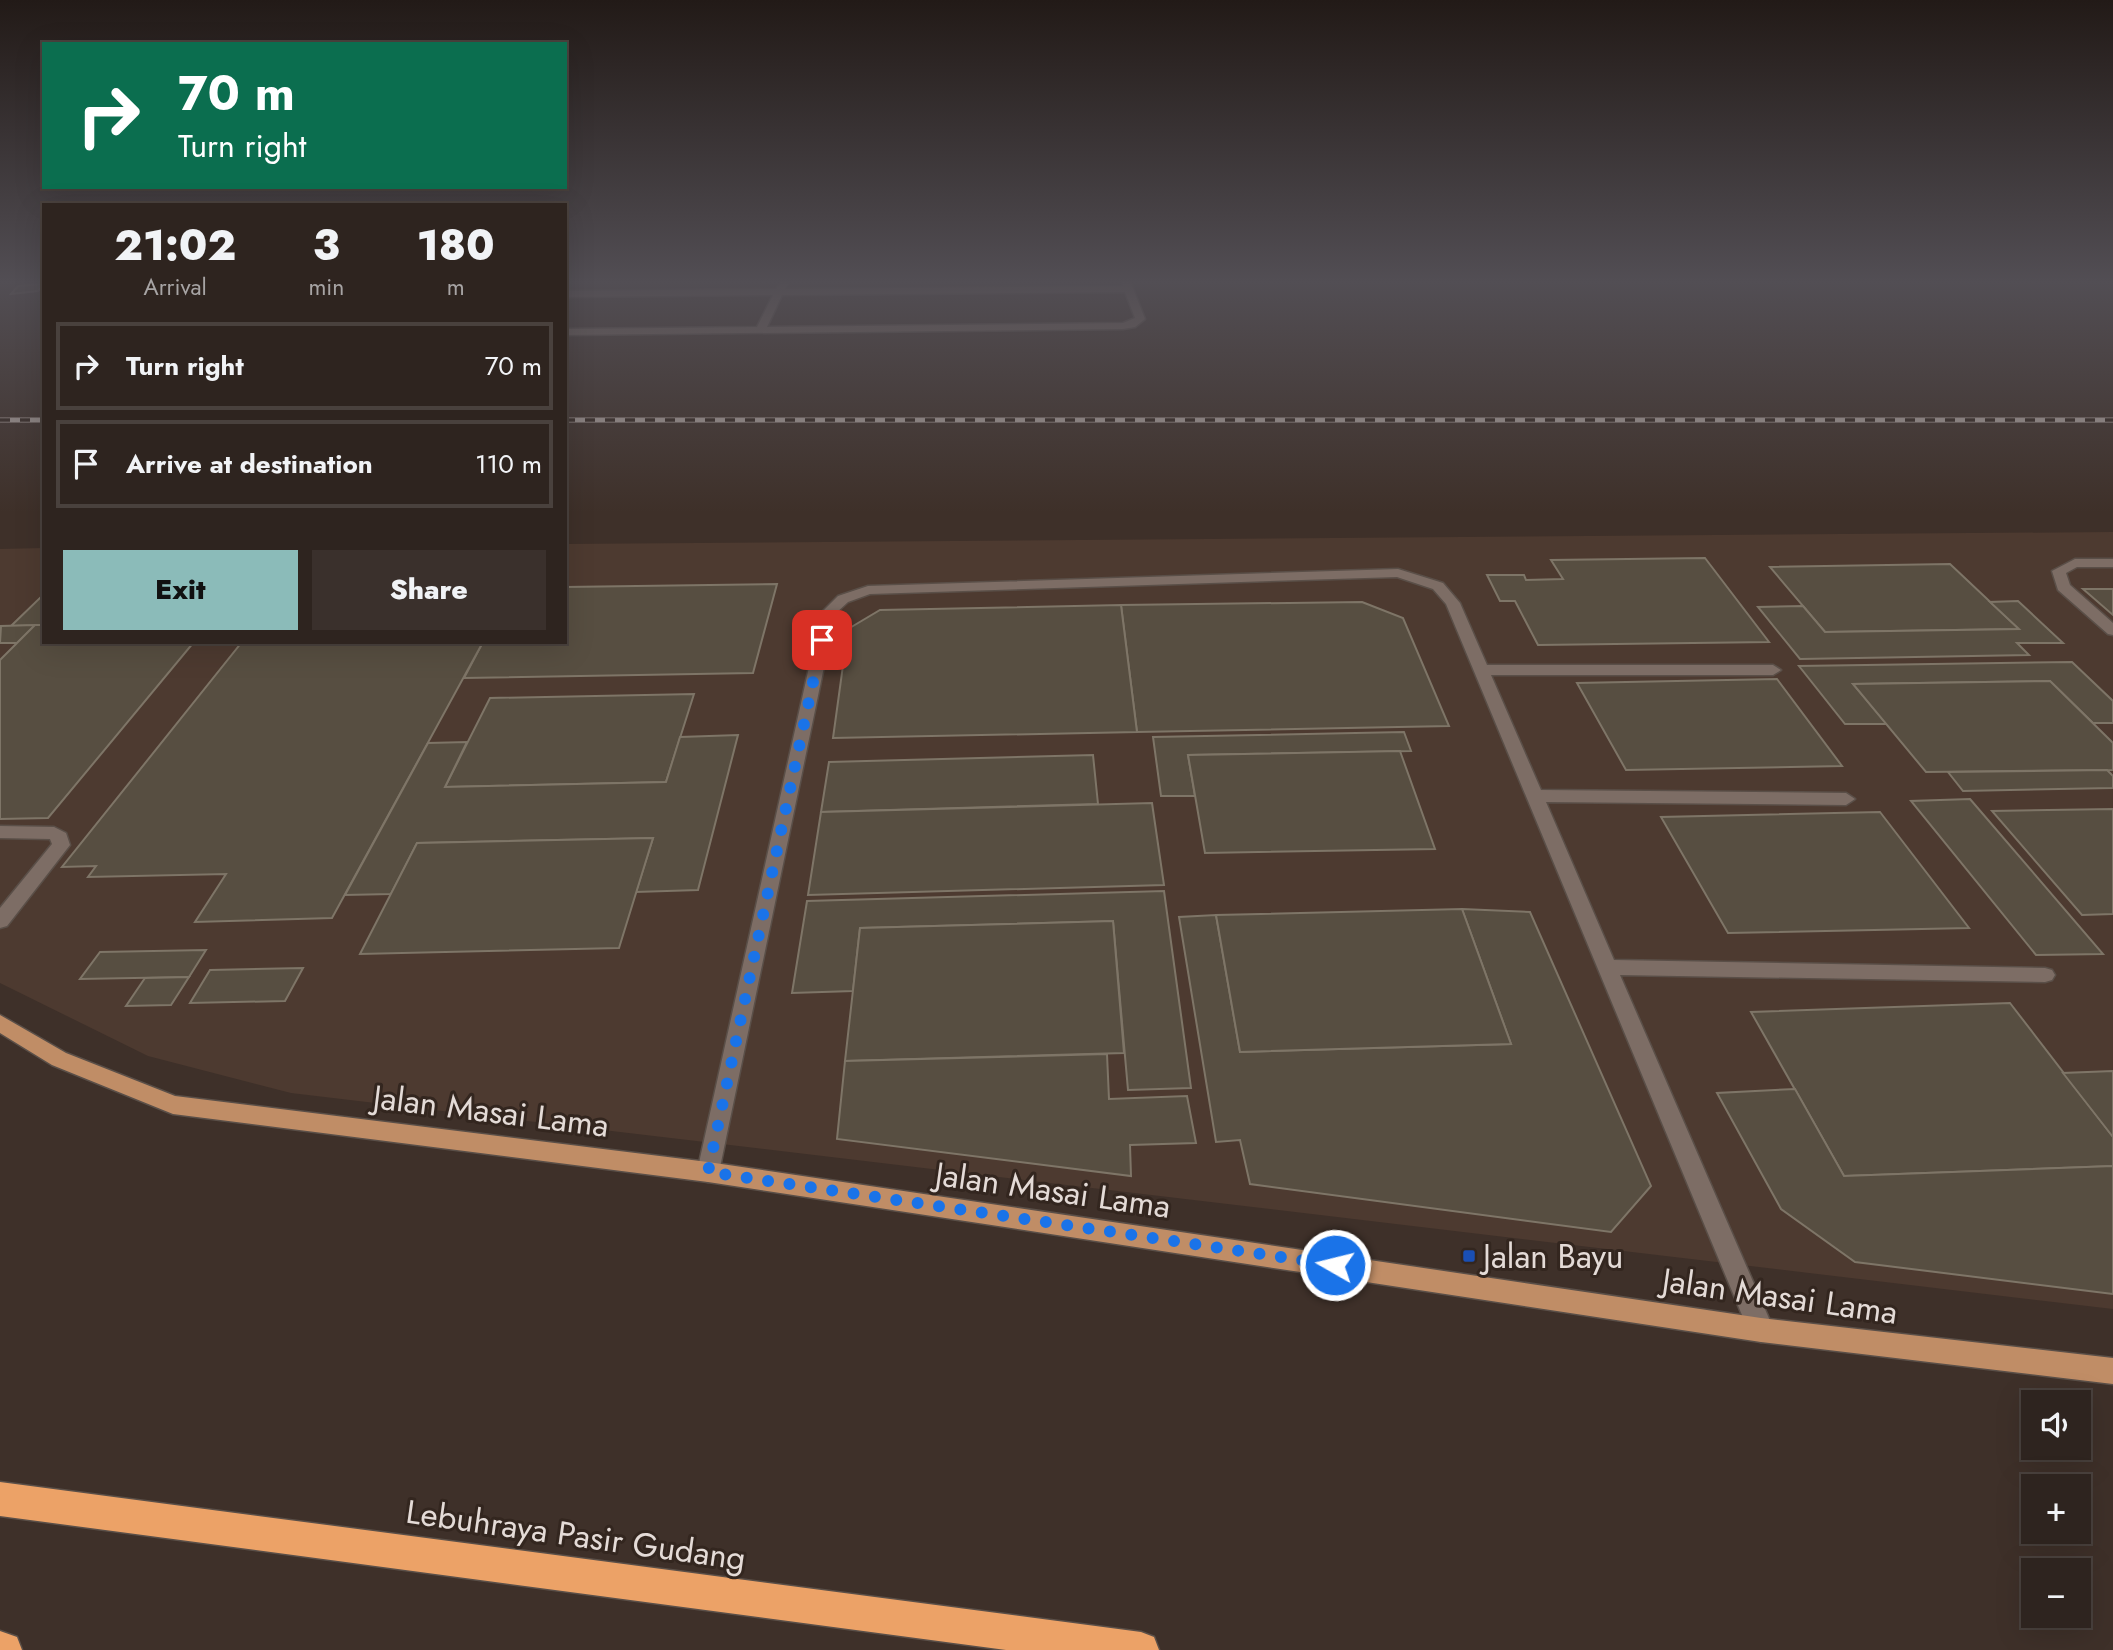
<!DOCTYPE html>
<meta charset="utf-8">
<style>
:root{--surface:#2e241f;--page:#3a302c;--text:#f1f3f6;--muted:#a7a4a4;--line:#49413d;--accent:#8bbbb9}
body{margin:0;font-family:Jost,sans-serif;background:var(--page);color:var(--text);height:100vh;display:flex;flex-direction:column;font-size:26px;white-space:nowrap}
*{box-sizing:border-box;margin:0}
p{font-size:23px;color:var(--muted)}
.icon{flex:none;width:38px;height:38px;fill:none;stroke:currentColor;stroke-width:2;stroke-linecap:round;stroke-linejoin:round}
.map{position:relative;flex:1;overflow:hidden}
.panel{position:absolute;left:42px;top:203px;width:525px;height:441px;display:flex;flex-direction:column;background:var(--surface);border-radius:0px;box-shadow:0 7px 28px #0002,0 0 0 2px var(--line)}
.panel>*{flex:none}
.hud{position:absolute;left:42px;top:42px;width:525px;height:147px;border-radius:0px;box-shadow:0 7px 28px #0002,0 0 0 2px var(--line);background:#0b6e4f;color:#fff;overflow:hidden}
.buttons{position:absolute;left:2021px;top:1390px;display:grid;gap:14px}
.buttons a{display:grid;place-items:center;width:70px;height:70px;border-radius:0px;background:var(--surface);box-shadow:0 7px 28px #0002,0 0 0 2px var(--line);font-size:35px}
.pin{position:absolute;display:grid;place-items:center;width:60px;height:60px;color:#fff;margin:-30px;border-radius:14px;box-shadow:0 4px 10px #0006}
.me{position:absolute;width:77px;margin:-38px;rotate:278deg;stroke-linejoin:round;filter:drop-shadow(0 0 5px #0008)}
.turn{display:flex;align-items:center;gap:24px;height:147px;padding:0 21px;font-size:32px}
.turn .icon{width:91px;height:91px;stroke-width:2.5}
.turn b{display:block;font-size:49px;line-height:60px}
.eta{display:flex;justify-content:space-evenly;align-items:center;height:119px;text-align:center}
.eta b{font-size:42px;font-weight:800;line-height:49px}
.action{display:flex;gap:14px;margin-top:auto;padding:14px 21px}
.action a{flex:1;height:80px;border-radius:0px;background:var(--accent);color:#111;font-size:28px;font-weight:800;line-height:80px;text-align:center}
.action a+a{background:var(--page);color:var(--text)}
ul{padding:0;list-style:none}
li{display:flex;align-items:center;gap:21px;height:88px;margin:0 14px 10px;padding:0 7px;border:4px solid var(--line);border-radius:0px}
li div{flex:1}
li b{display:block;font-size:26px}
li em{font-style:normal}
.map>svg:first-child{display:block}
.built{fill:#4d3a30}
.building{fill:#574e41;stroke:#7e7567;stroke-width:2}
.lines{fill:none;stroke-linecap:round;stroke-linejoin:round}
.minor-casing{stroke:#5a4f48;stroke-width:3}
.major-casing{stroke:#5a4f48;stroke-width:3}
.highway-casing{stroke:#5a4f48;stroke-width:3}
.minor{fill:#7d6d65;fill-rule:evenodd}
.major{fill:#c08d66;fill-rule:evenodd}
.highway{fill:#eca267;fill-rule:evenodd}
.rail-casing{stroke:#aba09b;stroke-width:5}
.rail{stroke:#33261f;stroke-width:3.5;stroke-dasharray:10;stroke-linecap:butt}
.route{stroke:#1a73e8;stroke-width:12;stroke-dasharray:0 21.6}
.transit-dot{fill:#1a4fb4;stroke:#33261f;stroke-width:2.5}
.labels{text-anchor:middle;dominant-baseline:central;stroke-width:6;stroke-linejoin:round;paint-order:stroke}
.near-street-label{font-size:33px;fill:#e4dbd7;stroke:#33261f}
.near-poi-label{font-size:33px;fill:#e4dbd7;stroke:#33261f;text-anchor:start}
</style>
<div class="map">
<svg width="2113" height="1650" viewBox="0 0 2113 1650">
<rect width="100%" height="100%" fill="#3e3029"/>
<path class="built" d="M2113 532V1309L291 1093 148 1056 0 983V549L44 548V642H565V544Z"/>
<g class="building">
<path d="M44 284 38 291 11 294 18 286Z"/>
<path d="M1705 558 1769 642 1538 645 1515 601H1500L1487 575H1524L1526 580 1563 579 1551 560Z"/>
<path d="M1950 564 2019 629 1825 632 1770 567Z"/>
<path d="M777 584 753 673 464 678 483 642H565V587Z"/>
<path d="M2083 589H2113V615Z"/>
<path d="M44 594V625L11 626Z"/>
<path d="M2018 601 2063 643H2017L2029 655 1800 659 1758 607 1803 606 1825 632 2019 629 1990 602Z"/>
<path d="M1362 602 1403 618 1449 726 1137 732 1121 605Z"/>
<path d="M1121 605 1137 732 833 738 848 629 880 610Z"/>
<path d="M35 625 17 643H0L1 626Z"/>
<path d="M35 625H44V642H194L48 818 0 819V660Z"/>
<path d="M242 642H483L332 918 195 922 226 874 88 877 96 866 62 867Z"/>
<path d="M2072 662 2113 701V723H2093L2050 681 1853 684 1887 724H1845L1799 666Z"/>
<path d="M1777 679 1842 766 1626 770 1577 683Z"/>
<path d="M2050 681 2113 743V770L1926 772 1853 684Z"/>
<path d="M694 694 666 782 445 787 490 698Z"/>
<path d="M1404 732 1411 751 1188 755 1195 796H1161L1153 737Z"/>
<path d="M738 735 698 890 636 892 653 838 417 843 391 894 345 895 428 743 467 742 445 787 666 782 680 737Z"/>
<path d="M1400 751 1435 849 1205 853 1188 755Z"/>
<path d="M1093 755 1098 804 821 812 829 762Z"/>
<path d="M2107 770 2113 776V788L1963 791 1948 772Z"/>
<path d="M1970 799 2103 954 2036 955 1911 801Z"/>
<path d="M1152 803 1164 885 808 895 821 812Z"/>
<path d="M2113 809V914L2082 915 1992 811Z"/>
<path d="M1880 812 1969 928 1728 933 1661 817Z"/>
<path d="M653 838 619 948 360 954 417 843Z"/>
<path d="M1164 891 1191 1088 1128 1090 1113 921 860 928 853 991 792 993 807 901Z"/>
<path d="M1462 909 1530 912 1651 1186 1611 1232 1250 1184 1240 1140 1216 1142 1179 917 1216 915 1240 1052 1511 1044Z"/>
<path d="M1462 909 1511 1044 1240 1052 1216 915Z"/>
<path d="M1113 921 1124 1053 845 1061 860 928Z"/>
<path d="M206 950 189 977 80 979 100 952Z"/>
<path d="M303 968 285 1001 190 1003 210 970Z"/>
<path d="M189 977 171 1005 126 1006 145 978Z"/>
<path d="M2010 1003 2113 1137V1166L1844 1176 1751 1012Z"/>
<path d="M1107 1054 1109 1099 1187 1096 1196 1143 1130 1145 1131 1176 837 1139 845 1061Z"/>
<path d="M2113 1071V1137L2063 1073Z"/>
<path d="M1795 1089 1844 1176 2113 1166V1294L1855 1262 1781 1209 1717 1093Z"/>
</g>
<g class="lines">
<defs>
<g id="minor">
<path d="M783 281 788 284 785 289 1123 286 1122 281H1130L1145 319 1135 327 1123 329 565 335V329L757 327 773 295 565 297V291L776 289ZM1125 292 1135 318 1123 323 767 327 782 295Z"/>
<path d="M2075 559H2113V567H2077L2066 573 2070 585 2113 623V635L2108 634 2058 590 2052 571Z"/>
<path d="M1398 569 1443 583 1460 603 1487 665H1773L1781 670 1773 675H1491L1541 790 1846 793 1855 799 1846 805 1546 802 1614 960 2045 968 2052 970 2055 975 2052 980 2045 982 1620 975 1774 1330 1770 1339 1761 1342 1752 1339 1446 604 1433 589 1397 577 870 594 848 602 835 614 719 1172 716 1179 708 1182 700 1179 697 1172 821 613 838 596 868 586Z"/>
<path d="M0 826 54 827 66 833 70 845 7 926 0 928V908L52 844 50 839 0 838Z"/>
</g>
<path id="major" d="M0 1015 66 1053 175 1096 708 1162 1761 1318 2113 1358V1384L1761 1342 708 1182 173 1114 52 1065 0 1033Z"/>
<g id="highway">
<path d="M0 1482 1141 1632 1154 1637 1159 1650H1006L0 1516Z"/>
<path d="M0 1631 17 1637 22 1650H0Z"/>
</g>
</defs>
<use href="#minor" class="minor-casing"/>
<use href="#major" class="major-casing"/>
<use href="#highway" class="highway-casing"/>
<use href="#minor" class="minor"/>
<use href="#major" class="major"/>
<use href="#highway" class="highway"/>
<defs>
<g id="rail">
<path d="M0 420H44"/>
<path d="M565 420H2113"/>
</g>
</defs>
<use href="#rail" class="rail-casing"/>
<use href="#rail" class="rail"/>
</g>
<linearGradient id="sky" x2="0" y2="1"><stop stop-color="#221a17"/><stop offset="0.55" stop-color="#524e54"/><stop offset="1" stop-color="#524e54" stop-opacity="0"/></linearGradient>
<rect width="2113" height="512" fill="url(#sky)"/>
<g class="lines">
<path class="route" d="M822 640 708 1172 1335 1265"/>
</g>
<rect class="transit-dot" x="1462" y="1249" width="14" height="14" rx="3.5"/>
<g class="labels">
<g class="near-street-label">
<text transform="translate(491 1111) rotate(7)">Jalan Masai Lama</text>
<text transform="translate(1053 1190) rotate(8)">Jalan Masai Lama</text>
<text transform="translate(1780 1296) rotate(8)">Jalan Masai Lama</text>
<text transform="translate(576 1535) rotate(8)">Lebuhraya Pasir Gudang</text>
</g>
<g class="near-poi-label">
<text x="1483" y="1256">Jalan Bayu</text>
</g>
</g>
</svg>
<div class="buttons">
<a><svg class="icon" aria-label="sound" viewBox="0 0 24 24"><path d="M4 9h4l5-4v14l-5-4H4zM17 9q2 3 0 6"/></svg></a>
<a>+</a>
<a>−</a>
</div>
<div class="pin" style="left:822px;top:640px;background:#d93025"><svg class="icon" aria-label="arrive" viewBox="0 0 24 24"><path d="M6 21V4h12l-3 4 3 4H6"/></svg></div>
<svg class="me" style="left:1335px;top:1265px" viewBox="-20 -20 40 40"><circle r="17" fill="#1a73e8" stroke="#fff" stroke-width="3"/><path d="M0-11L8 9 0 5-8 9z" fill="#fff"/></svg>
<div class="hud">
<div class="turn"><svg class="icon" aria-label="right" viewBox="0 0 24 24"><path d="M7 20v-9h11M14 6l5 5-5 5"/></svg><div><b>70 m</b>Turn right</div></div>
</div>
<section class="panel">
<div class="eta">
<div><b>21:02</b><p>Arrival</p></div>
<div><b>3</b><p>min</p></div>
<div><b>180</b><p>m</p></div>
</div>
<ul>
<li><svg class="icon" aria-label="right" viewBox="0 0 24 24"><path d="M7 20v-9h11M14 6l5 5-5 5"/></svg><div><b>Turn right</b></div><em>70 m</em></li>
<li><svg class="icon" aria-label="arrive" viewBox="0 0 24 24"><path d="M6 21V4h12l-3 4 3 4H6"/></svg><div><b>Arrive at destination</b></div><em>110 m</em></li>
</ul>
<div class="action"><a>Exit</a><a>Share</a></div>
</section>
</div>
